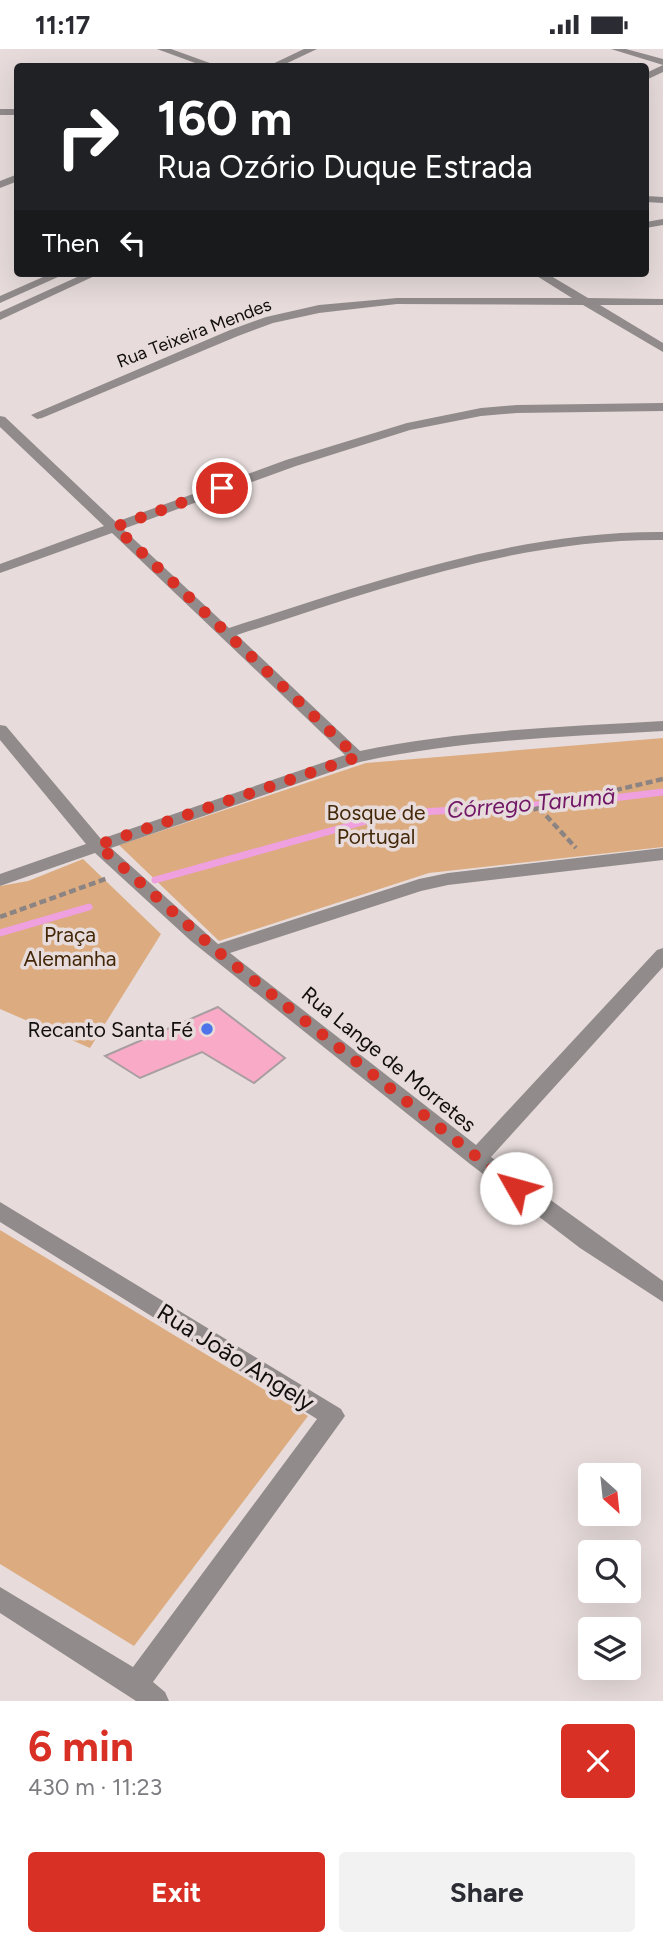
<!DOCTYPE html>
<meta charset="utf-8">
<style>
:root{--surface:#fff;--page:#f2f2f3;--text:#2b2b33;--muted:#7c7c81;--accent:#d93025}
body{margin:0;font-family:Figtree,sans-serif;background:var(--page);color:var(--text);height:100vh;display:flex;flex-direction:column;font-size:26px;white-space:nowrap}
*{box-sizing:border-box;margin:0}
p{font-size:23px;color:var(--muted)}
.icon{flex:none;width:38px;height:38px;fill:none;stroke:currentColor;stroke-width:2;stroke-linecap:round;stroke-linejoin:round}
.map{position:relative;height:1652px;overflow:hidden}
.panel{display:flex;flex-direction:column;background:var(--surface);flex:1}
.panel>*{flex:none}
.hud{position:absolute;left:14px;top:14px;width:635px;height:214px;border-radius:7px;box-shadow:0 7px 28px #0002;background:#202124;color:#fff;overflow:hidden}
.needle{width:46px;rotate:153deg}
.controls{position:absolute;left:578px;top:1414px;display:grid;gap:14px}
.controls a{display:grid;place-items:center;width:63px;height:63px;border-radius:7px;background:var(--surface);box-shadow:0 7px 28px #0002;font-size:35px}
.pin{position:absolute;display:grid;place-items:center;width:60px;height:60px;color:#fff;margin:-30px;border:4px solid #fff;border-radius:50%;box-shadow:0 2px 7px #0007}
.me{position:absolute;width:77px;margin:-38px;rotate:308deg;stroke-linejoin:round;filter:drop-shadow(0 0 5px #0008)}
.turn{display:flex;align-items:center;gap:24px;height:147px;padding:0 28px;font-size:32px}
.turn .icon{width:91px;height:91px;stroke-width:2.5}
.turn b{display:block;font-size:49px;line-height:60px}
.then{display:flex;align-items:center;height:66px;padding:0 28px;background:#0003;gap:14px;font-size:26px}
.round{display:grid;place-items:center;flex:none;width:74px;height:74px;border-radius:7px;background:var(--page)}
.overview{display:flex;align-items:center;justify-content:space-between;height:119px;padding:0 28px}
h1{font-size:42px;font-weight:700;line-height:52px;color:var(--accent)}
.action{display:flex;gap:14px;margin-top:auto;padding:14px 28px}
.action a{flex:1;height:80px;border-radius:7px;background:var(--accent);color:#fff;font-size:28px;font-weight:700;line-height:80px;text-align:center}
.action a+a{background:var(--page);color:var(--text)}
.status{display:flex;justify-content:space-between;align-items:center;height:49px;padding:0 35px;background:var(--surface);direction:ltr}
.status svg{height:19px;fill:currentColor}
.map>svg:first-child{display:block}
.green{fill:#dcac80}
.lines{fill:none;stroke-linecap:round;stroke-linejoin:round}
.stream{stroke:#eea0df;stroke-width:7}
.building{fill:#f8aac6;stroke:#a89ea1;stroke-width:2}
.path{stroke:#8c8483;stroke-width:4.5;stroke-dasharray:7 3.5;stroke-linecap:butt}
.minor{fill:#918c8b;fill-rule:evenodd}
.route{stroke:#d93025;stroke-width:12;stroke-dasharray:0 21.6}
.poi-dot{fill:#4d74e8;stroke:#e7dcdb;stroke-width:2.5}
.labels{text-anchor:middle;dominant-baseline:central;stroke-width:7;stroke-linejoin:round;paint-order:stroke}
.far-street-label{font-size:18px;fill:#120e0e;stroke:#e7dcdb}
.park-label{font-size:21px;fill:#432708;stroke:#e7dcdb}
.poi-label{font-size:21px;fill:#120e0e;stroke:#e7dcdb;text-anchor:end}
.street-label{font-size:21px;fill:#120e0e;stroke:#e7dcdb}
.water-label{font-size:23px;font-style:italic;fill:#711766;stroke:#e7dcdb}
.near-street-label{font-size:24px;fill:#120e0e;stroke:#e7dcdb}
</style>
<div class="status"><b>11:17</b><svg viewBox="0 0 49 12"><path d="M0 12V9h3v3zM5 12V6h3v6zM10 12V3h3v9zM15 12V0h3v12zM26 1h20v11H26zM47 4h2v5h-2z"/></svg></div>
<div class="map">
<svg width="663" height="1652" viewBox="0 0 663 1652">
<rect width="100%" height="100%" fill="#e7dcdb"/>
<g class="green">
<path d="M663 689V798L429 824 219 892 119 796 366 714Z"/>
<path d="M83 810 161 885 90 999 0 960V837L28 832Z"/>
<path d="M0 1181 308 1367 134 1597 0 1515Z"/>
</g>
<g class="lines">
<g class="stream">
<path d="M155 831 391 765 581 753 663 743"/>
<path d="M0 884 89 858"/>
</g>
</g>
<path class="building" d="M218 958 285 1009 254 1034 202 1003 140 1029 105 1007Z"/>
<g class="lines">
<g class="path">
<path d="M539 759 576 799"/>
<path d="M450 760 514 765 663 730"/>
<path d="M0 868 108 829"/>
</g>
<g class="minor">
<path d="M157 0H171L221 18H206Z"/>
<path d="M304 0H317L279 18H266Z"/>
<path d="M611 0H626L663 10V16Z"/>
<path d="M663 16V23L646 31V24Z"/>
<rect x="0" y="60" width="18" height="6"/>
<path d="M18 125V132L0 139V132Z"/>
<path d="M646 147 663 148V154L646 153Z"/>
<path d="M663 170V176L646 179V173Z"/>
<path d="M52 224H67L0 254V247Z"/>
<path d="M86 224H101L0 271V263Z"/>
<path d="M532 224H546L588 249 663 250V256H600L663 294V303L583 256 397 255 319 264 273 274 238 287 42 369 37 370 31 366 230 281 266 268 319 256 397 249H572Z"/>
<path d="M663 354V362L517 364 481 367 410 381 296 417 123 480 229 579C370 534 513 482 663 483V491C515 490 376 541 237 586L360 702C460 681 561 678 663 672V682C561 688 460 691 360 713L111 799 218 895 419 830 448 824 663 799V811L448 836 421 842 230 904 476 1096 657 901 663 899V918L491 1108 663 1232V1253L580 1199 470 1115 191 892 95 804 0 837V825L86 795 0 691V676L6 677 101 790 345 706 112 484 0 524V515L104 477 0 378V367L5 368 116 473 286 411 407 374 481 359 517 356Z"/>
<path d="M0 1153 341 1360 345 1367 153 1633 165 1643 169 1652H136L0 1564V1538L133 1618 317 1370 0 1173Z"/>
</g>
</g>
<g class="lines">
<path class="route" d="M222 439 115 478 357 708 98 796 217 902 516 1139"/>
</g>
<circle class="poi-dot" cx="207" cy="980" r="7"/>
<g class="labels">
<g class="far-street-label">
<text transform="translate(194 284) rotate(-21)">Rua Teixeira Mendes</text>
</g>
<g class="park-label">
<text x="376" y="763">Bosque de<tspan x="376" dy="24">Portugal</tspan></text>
<text x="70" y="885">Praça<tspan x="70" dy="24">Alemanha</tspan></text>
</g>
<g class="poi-label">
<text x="193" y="980">Recanto Santa Fé</text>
</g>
<g class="street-label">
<text transform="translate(389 1010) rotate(39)">Rua Lange de Morretes</text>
</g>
<g class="water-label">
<text transform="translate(531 754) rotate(-5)">Córrego Tarumã</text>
</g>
<g class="near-street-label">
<text transform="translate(236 1308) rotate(32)">Rua João Angely</text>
</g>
</g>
</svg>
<div class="controls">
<a><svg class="needle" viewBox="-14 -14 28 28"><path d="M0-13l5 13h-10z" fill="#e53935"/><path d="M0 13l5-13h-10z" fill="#7c7c81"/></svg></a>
<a><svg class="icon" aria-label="search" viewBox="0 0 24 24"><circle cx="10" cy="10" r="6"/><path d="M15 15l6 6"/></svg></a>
<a><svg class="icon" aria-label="layers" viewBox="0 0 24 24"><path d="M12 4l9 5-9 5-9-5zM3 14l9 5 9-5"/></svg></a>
</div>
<div class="pin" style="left:222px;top:439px;background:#d93025"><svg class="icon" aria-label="arrive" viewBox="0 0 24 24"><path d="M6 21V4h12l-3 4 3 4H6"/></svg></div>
<svg class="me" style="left:516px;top:1139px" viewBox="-20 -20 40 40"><circle r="19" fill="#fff"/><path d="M0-13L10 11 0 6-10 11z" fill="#d93025"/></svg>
<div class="hud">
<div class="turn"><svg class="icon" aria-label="right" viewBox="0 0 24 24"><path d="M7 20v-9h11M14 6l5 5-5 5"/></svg><div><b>160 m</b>Rua Ozório Duque Estrada</div></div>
<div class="then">Then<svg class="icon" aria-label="left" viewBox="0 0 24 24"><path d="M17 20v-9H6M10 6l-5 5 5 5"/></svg></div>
</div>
</div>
<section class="panel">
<div class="overview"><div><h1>6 min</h1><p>430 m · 11:23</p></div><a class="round" style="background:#d93025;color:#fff"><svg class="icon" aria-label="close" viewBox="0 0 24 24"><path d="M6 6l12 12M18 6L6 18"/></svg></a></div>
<div class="action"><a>Exit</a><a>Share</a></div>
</section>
